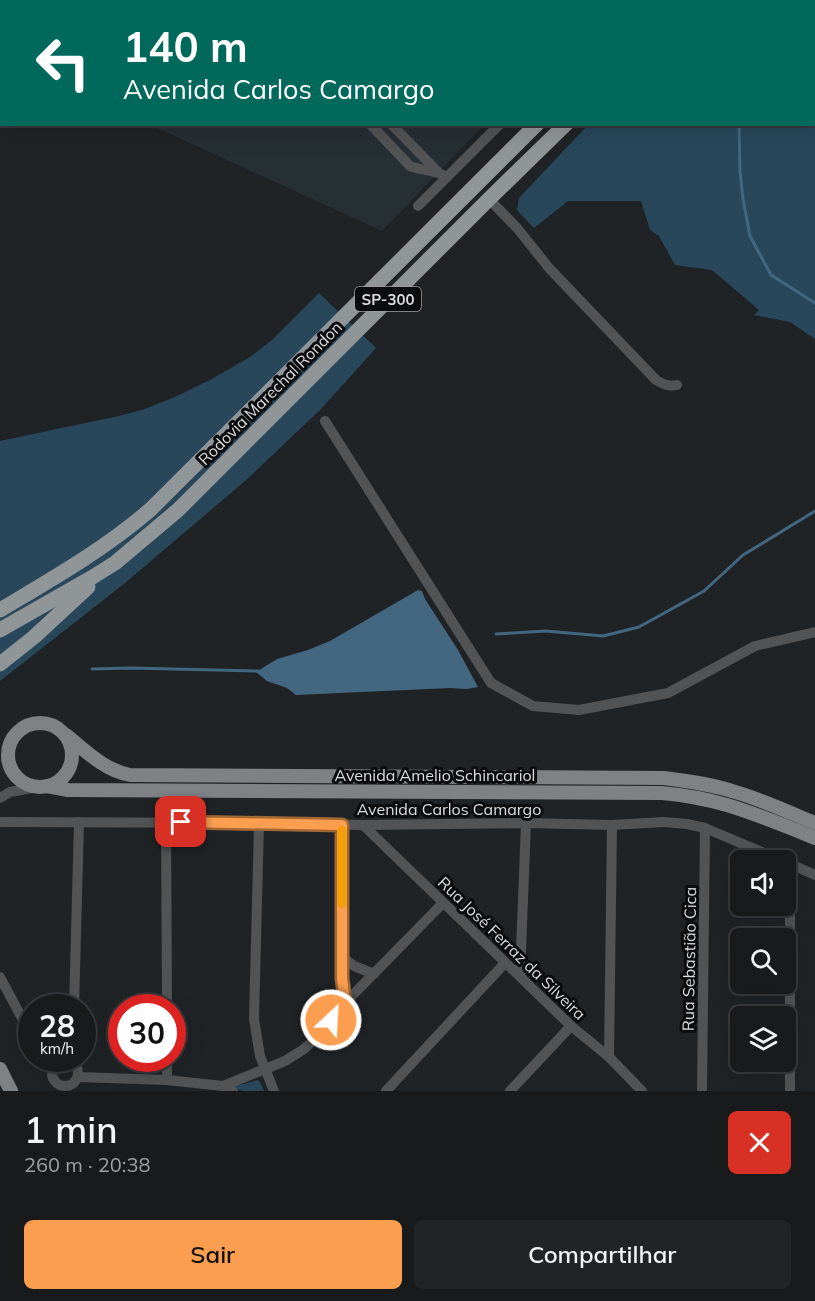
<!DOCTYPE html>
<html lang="pt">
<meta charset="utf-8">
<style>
:root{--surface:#181a1c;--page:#212325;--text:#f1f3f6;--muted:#9fa1a3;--line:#36383b;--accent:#fb9e50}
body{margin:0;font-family:Mulish,sans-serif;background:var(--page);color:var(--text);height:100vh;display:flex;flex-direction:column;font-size:22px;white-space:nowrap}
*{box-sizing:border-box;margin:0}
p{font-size:20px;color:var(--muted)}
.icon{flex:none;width:33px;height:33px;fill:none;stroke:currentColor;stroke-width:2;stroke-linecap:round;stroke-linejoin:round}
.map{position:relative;height:1091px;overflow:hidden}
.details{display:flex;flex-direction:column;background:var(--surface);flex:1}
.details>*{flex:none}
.guide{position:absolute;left:0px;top:0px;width:816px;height:126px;box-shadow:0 6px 24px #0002,0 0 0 2px var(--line);background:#00695c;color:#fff;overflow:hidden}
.controls{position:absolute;left:730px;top:850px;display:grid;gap:12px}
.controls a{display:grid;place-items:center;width:66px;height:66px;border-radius:9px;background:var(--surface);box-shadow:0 6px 24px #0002,0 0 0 2px var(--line);font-size:30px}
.speed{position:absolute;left:18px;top:994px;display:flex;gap:12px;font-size:30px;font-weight:700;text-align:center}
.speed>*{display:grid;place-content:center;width:78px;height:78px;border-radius:50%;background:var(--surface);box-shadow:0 6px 24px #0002,0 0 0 2px var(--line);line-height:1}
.speed small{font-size:15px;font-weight:400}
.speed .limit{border:9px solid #d22;background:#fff;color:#111}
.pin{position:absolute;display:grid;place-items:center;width:51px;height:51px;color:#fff;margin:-26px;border-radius:12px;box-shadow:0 3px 9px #0006}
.me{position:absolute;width:66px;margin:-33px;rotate:25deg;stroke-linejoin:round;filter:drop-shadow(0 0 4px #0008)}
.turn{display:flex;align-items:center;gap:21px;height:126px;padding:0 24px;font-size:27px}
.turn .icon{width:78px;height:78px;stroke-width:2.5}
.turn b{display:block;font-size:42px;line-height:51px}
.round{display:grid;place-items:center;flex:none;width:63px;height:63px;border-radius:9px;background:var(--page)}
.summary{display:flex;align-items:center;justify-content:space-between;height:102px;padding:0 24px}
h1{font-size:36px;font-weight:600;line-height:45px}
.cta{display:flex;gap:12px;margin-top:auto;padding:12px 24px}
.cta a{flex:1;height:69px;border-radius:9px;background:var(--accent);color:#111;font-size:24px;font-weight:600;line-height:69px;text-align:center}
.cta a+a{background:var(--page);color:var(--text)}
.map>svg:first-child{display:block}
.built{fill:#262f34}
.green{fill:#28475b}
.water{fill:#436780}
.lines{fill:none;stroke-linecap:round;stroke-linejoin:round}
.stream{stroke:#436780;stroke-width:3}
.minor{stroke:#515354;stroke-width:10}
.major{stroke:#7e8285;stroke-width:14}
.highway{stroke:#909598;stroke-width:15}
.route-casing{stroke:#a36734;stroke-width:15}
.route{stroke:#fb9e50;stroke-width:10}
.slow{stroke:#f59e0b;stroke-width:10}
.labels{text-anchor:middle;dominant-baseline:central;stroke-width:6;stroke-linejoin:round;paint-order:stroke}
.shield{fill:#0b0c0d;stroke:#9d9ea0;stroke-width:1.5}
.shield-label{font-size:15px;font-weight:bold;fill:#dbdddf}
.street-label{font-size:16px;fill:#dbdddf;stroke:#0b0c0d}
</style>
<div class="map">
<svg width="815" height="1091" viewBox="0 0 815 1091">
<rect width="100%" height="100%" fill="#202326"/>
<g class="built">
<path d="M336 0H569L571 1 335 2Z"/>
<path d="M157 124 484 125 382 231 155 127Z"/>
</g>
<g class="green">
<path d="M815 66V339L790 322 754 315 759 310 712 270 675 265 659 236 650 230 641 201H568L534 228 517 210 519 198 588 125 814 124Z"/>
<path d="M319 293 376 348 320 410 245 481 125 583 0 681V441L119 416 142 410 177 396 210 380 250 357 272 340Z"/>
<path d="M258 1080 260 1082 264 1091H243L235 1088 236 1086Z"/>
</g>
<path class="water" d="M418 590 422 591 425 599 458 650 478 687 467 689 450 688 296 695 287 688 267 681 256 672 277 659 308 650 330 641Z"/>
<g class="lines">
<g class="stream">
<path d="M681 0 683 2"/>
<path d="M739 124 740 171 743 199 750 236 771 275 815 303"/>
<path d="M496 634 546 631 603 636 639 627 704 591 743 555 815 511"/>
<path d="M92 669 131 668 258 671"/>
</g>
<g class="minor">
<path d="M437 2 438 0"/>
<path d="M370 124 410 166C423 171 435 170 447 177"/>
<path d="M391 124 438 172"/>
<path d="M489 199 518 229 549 268 656 380C663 384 669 387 677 385"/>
<path d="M418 206 500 124"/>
<path d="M325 421 491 683 533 706 579 710 668 693 755 646 815 632"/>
<path d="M0 798 10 792 37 787"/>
<path d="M0 822 259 823 363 825 526 823 612 825 664 822 687 824 705 828 783 861"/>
<path d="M166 822 167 1008"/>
<path d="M259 823 254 1019 260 1056 274 1091"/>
<path d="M342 825V978L345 1003"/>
<path d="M363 825 571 1026 609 1057 642 1091"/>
<path d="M786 862 815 875"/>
<path d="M343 957 354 966 374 974"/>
<path d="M520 976 526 823"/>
<path d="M0 977 32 1037"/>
<path d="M74 1008 79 822"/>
<path d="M609 1057 612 825"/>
<path d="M167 1059V1080"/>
<circle cx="65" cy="1073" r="13"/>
<path d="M78 1077 167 1080 223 1086 233 1091"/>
<path d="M223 1086 285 1061 304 1049 318 1036 345 1003 443 903"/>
<path d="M386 1091 505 963"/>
<path d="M510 1091 571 1026"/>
<path d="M702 1091 705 828"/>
<path d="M790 1091V864"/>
</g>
<g class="major">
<circle cx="40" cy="755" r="32"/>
<path d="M66 735C86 751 104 770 130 775L664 778C687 781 710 784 732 791 761 799 788 812 815 823"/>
<path d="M47 786 68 790 662 793C684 795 706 799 727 805 757 814 786 826 815 838"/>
<path d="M0 1069 11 1091"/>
</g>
<g class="highway">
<path d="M662 2 664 0"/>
<path d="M691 2 693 0"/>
<path d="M0 610C52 579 105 549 151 509L537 124"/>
<path d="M0 630 91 578 115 563 178 510 489 199 566 124"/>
<path d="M0 664 34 637 88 587"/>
</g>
</g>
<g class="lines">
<defs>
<path id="route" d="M181 822 342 825V978L345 1003 331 1020"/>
</defs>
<use href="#route" class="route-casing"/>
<use href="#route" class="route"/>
<path class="slow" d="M342 831V903"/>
</g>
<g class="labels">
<rect class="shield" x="355" y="287" width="66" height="24" rx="4.5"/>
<g class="shield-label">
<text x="388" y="299">SP-300</text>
</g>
<g class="street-label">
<text transform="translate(270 393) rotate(-45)">Rodovia Marechal Rondon</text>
<text x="435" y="775">Avenida Amelio Schincariol</text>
<text x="449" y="809">Avenida Carlos Camargo</text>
<text transform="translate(512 948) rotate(44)">Rua José Ferraz da Silveira</text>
<text transform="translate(689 959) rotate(-89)">Rua Sebastião Cica</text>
</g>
</g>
</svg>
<div class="controls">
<a><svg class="icon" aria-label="sound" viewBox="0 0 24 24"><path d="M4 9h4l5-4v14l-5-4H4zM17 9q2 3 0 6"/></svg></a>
<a><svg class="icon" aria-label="search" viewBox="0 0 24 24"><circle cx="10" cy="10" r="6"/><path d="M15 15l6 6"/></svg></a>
<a><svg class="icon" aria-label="layers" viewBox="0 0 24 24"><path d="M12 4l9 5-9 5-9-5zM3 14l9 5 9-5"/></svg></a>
</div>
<div class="speed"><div>28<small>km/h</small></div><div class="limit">30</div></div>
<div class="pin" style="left:181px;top:822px;background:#d93025"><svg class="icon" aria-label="arrive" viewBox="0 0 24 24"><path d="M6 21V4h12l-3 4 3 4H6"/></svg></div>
<svg class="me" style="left:331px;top:1020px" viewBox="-20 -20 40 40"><circle r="17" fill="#fb9e50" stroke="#fff" stroke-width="3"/><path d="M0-11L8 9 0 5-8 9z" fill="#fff"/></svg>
<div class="guide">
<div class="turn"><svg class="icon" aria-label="left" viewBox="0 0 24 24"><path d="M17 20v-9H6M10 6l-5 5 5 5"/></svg><div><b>140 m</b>Avenida Carlos Camargo</div></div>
</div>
</div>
<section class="details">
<div class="summary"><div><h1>1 min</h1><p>260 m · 20:38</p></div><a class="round" style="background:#d93025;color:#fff"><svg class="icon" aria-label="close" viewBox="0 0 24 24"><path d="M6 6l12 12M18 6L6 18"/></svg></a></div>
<div class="cta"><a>Sair</a><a>Compartilhar</a></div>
</section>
